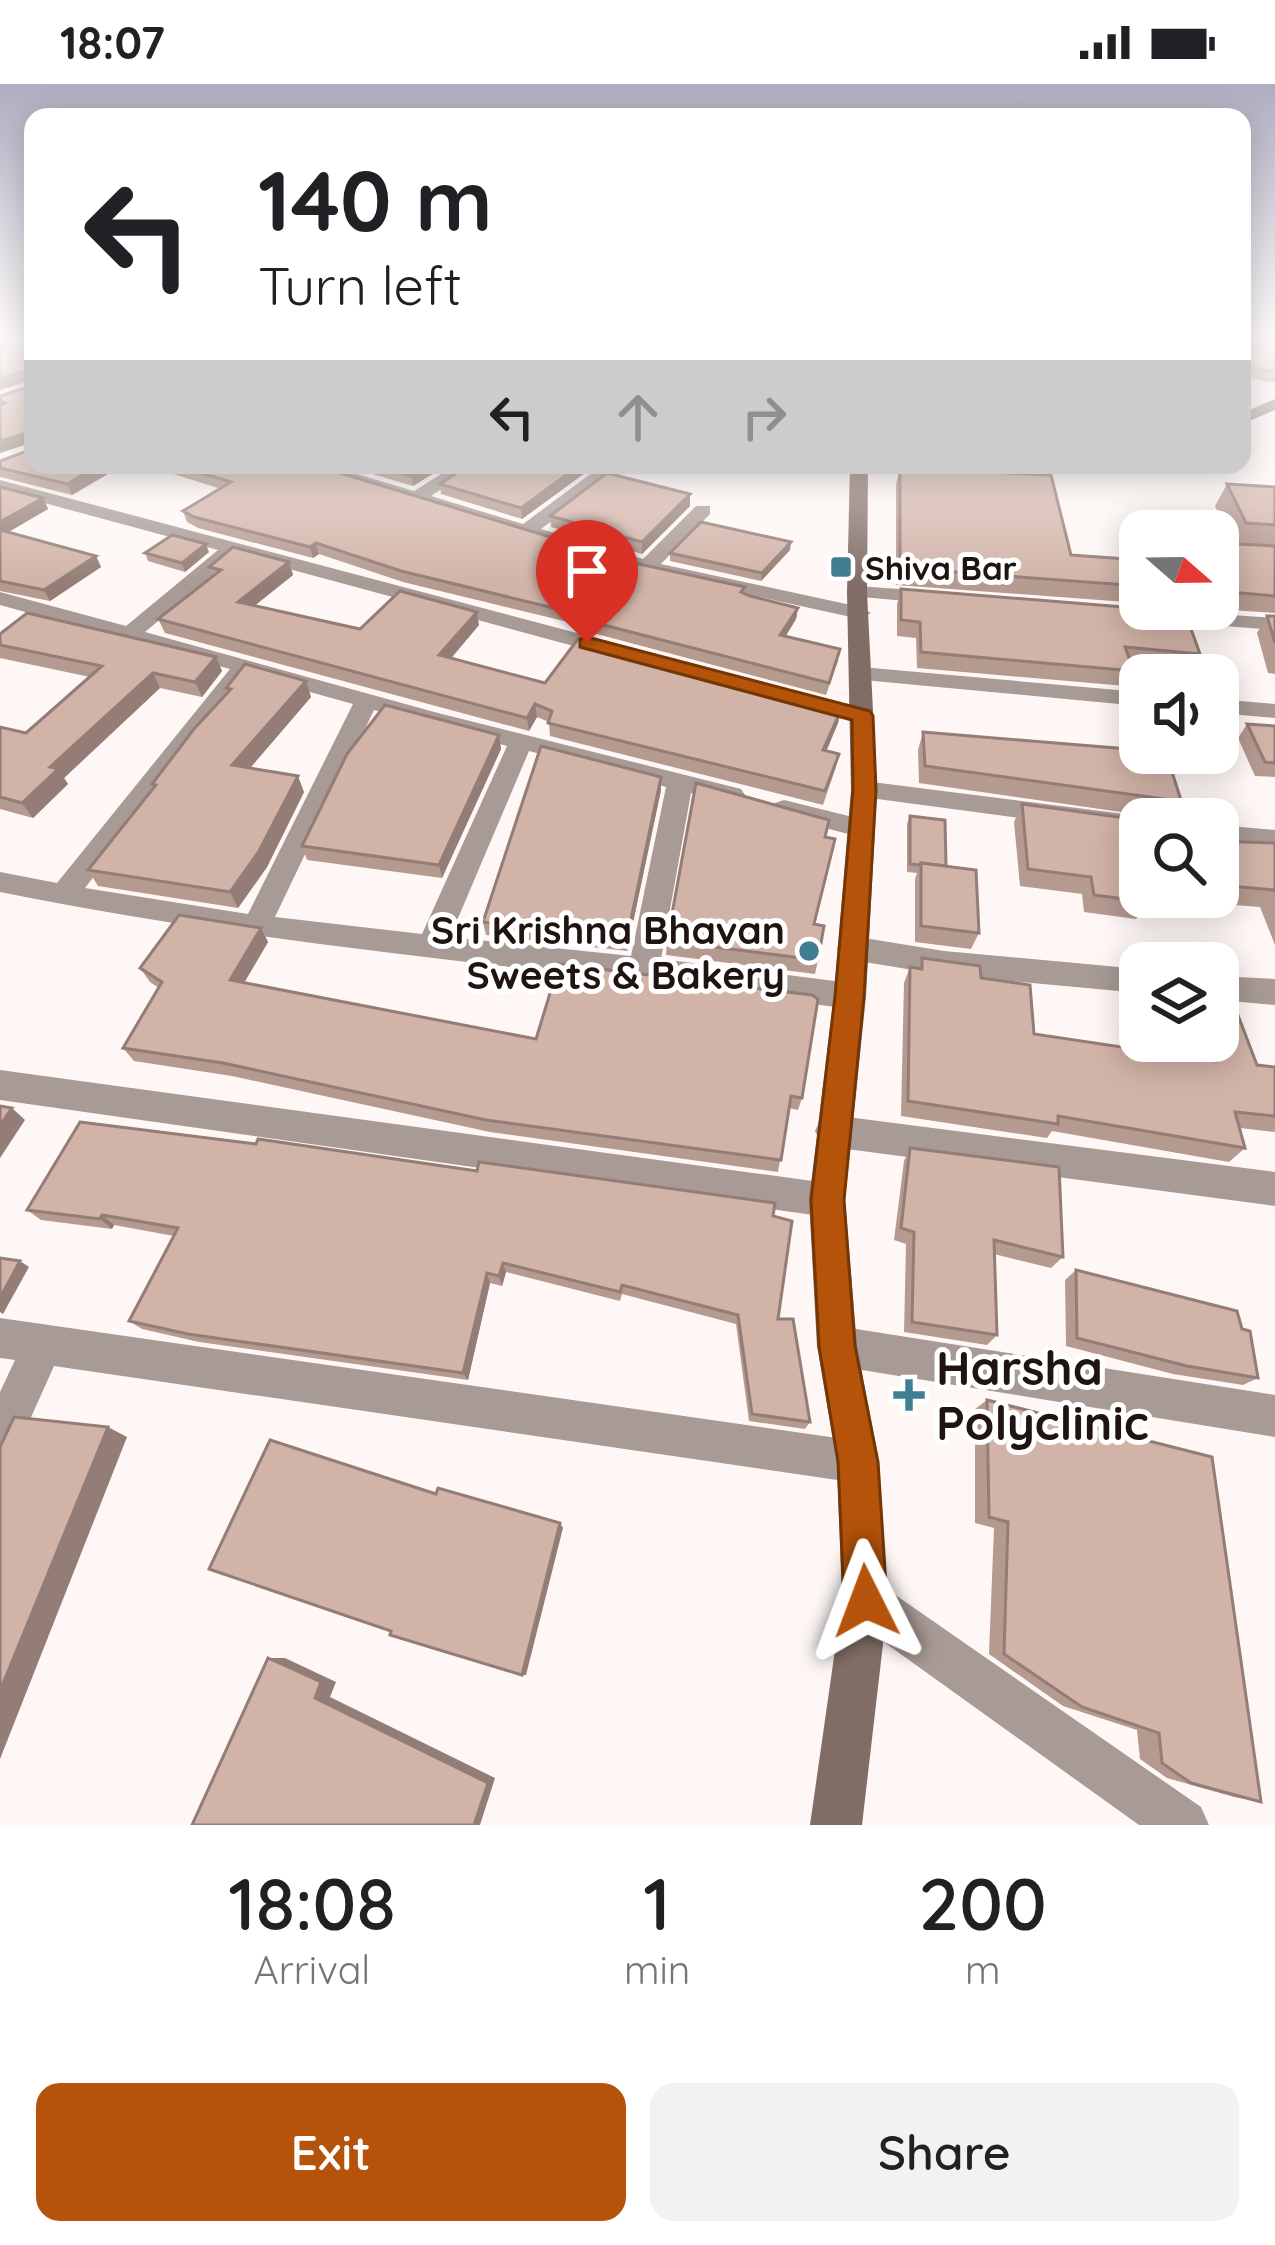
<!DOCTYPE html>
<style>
:root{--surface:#fff;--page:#f2f2f2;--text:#202124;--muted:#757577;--accent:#b45309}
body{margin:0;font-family:Quicksand,sans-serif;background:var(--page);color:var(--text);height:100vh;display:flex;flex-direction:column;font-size:45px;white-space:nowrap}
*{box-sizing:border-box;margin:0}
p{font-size:39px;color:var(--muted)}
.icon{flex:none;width:66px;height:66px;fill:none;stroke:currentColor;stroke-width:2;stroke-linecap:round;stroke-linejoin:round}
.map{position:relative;height:1741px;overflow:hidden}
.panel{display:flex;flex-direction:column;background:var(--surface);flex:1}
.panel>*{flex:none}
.top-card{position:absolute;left:24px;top:24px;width:1227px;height:366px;border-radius:24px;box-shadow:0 6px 30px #0003;background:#fff;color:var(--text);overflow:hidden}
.needle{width:78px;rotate:110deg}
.tools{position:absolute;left:1119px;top:426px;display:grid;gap:24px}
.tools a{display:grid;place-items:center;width:120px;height:120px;border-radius:24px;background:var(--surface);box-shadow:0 6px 30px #0003;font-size:60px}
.pin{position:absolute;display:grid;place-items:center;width:102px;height:102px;color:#fff;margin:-123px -51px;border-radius:50% 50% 50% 0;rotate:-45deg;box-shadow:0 0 12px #0007}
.pin .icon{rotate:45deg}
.me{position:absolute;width:132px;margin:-66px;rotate:357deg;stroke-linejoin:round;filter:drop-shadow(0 0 9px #0008)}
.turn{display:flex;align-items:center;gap:42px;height:252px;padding:0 36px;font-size:54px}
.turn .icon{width:156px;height:156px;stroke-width:2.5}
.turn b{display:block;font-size:84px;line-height:102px}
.lanes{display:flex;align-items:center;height:114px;padding:0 36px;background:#0003;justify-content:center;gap:60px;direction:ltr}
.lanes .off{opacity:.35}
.eta{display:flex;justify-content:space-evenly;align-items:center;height:204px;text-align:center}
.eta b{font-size:72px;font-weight:600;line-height:84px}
.primary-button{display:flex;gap:24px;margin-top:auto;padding:24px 36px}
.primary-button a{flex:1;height:138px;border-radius:24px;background:var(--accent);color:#fff;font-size:48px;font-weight:600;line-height:138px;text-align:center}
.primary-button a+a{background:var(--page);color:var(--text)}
.status{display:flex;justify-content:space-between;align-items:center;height:84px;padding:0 60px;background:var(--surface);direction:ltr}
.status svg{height:33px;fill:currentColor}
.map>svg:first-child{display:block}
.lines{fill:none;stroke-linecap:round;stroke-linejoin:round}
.street{fill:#a89a95;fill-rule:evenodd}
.secondary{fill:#816d66;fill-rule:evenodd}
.wall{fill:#b59a90}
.shaded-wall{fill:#937d76}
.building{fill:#d2b3a8;stroke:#937d76;stroke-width:3}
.route{fill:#b45309;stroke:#753606;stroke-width:3}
.poi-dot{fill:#407f93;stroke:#fff;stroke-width:4.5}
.labels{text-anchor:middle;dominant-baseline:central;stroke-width:10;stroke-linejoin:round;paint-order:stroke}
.far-poi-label{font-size:33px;font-weight:bold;fill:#1f1410;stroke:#fff;text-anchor:start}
.poi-label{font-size:39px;font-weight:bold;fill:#1f1410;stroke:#fff;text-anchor:end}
.near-poi-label{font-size:48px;font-weight:bold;fill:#1f1410;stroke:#fff;text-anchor:start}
</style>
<div class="status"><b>18:07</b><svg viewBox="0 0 49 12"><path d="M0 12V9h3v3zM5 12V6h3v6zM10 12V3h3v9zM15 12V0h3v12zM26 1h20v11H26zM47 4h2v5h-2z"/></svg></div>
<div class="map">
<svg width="1275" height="1741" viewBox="0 0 1275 1741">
<rect width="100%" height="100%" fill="#fef7f5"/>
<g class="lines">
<g class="street">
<path d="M298 381H326L414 407 456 381H477L431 412 523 440 593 388H605V396L541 445 643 475 696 422H710V430L661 480 860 523 871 529 860 535 640 487Z"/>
<path d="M0 396 622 561 625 566 614 573 237 471 145 548 438 629 741 705 745 711 732 720 691 709 661 875 850 899 861 903 866 912 861 921 850 925C567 885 280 865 0 808V788L57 799 230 585 0 521V508L126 542 218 466 0 407ZM249 591 353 620 248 830 85 804ZM374 626 507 662 422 850 275 833ZM529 667 666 703 631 872 450 853Z"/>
<path d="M857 502 940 508 950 514 940 520 850 512 847 508Z"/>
<path d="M1143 525 1275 534V546L1149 536 1138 530Z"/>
<path d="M861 583 1140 608V622L853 595 850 590Z"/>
<path d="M1218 615 1275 620V634L1218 629Z"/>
<path d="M864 697 1140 732 1150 735H1140V750L855 712 851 706 855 700Z"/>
<path d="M784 716 869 737 873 744 860 753 775 731 771 725 775 719Z"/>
<path d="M1218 741 1275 746V766L1218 761Z"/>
<path d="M852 852 944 867 1140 885V909L944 891 852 876 841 872 837 864 841 856Z"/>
<path d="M1218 892 1275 895V921L1218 916Z"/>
<path d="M0 986 827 1099 840 1104 845 1116 840 1128 827 1133 0 1016Z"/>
<path d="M832 1031 1275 1088V1122L832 1063 820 1058 815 1047 820 1036Z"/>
<path d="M0 1234 858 1357 873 1363 879 1378 873 1393 858 1399 54 1282 15 1369 0 1375V1308L15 1276 0 1274Z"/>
<path d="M837 1242 1275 1311V1353L837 1282 823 1276 817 1262 823 1248Z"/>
<path d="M865 1494 881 1501 1201 1723 1209 1741H1139L849 1533 842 1517 849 1501Z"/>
</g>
<g class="secondary">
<path d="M1275 315V326L1242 340V329Z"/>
<path d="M850 381H868L867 508 877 706 866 912 845 1116 857 1262 879 1378 888 1517 862 1741H810L842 1517 837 1378 817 1262 809 1116 834 912 851 706 847 508Z"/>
</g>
</g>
<g class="wall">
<path d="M0 258 123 381 72 411 0 393V377L30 366V359L0 369V312L32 302V296L0 306Z"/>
<path d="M1275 258V299L1242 293V266Z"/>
<path d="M145 381H314L639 480 798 524 796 535 785 553 838 577 826 611 593 549V544L403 498 319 470 313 474 198 444 187 438 183 427 221 405Z"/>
<path d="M342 381H447L413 402Z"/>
<path d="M468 381H588L589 386 522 435 441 410 440 400Z"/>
<path d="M900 384 1071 471 1140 476V519L896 501V400Z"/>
<path d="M1227 400 1275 403V529L1216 525 1218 459 1232 460 1215 422Z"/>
<path d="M0 403 43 414 48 425 8 448 96 472 101 483 50 517 0 507Z"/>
<path d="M690 410V422L642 470 551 443 550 432Z"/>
<path d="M790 466 761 497 670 477V469Z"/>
<path d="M209 468 185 488 148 477 145 469Z"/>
<path d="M289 478 293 491 255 521 360 545 479 541 451 574 545 599 841 626 838 639 826 667 836 683 823 721 550 652 549 638 537 633 529 647 165 549 158 535 213 492 209 483Z"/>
<path d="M901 505 1200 570 1192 585 1131 579 1134 587 1126 602 917 584 916 554 897 552V520Z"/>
<path d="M1267 532H1275V590L1268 589 1257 549Z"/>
<path d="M0 550 216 573 222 587 202 613 160 604 64 694 68 700 33 734 0 725V643L26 649 90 593 0 574Z"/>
<path d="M226 604 311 613 250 684 304 708 267 783 238 824 98 802 88 786 154 704 152 700 228 608Z"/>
<path d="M1247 640 1275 642V693L1255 692 1238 654Z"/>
<path d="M923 648 1140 666 1187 735H1147L1149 732 919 699 918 666Z"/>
<path d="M499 651 501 665 442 794 307 776 302 762Z"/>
<path d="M661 693V706L627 867 486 851 483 838Z"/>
<path d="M1022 720 1140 813H1218V757L1275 759V861L1260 823 1147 814V818L1136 835 1084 828 1082 810 1020 802 1014 738Z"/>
<path d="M910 732 946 782 979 849 971 865 915 858V795L917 789 907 788V740Z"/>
<path d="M825 753 814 840 818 876 815 890 666 871 667 857Z"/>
<path d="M261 844 268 858 244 899 802 1014 798 1026 789 1024 778 1088 490 1048 232 992 134 977 123 964 159 904 150 898 140 884Z"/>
<path d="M922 874 981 894 1034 950 1195 974 1190 957H1218L1257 981 1275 983V1048L1240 1044 1245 1064 1229 1078 1052 1047 1047 1054 901 1032 904 899 910 883 918 884Z"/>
<path d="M910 1064 1063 1173 1051 1184 994 1170 997 1251 987 1261 904 1248 906 1160 894 1156 904 1077Z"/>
<path d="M27 1126 773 1132 778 1235 810 1338 805 1345 749 1337 736 1240 622 1210 620 1217 506 1188 502 1202 490 1199 468 1296 199 1258 142 1245 129 1237 174 1152 114 1141 112 1145 41 1136Z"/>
<path d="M1076 1186 1242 1245 1258 1294 1243 1301 1173 1290 1066 1262 1065 1196Z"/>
<path d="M987 1316 1261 1718 1234 1713 1167 1694 1140 1675 1137 1646 1063 1622 989 1570 994 1444 975 1439V1325Z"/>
</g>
<g class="shaded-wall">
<path d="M31 284 33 295 0 306V295Z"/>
<path d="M32 347 33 358 0 369V357Z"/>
<path d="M100 381H123L72 411 67 400Z"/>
<path d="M429 381H447L413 402 411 392Z"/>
<path d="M580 381H588L589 386 522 435 521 424Z"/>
<path d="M690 410V422L642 470V458Z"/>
<path d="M43 414 48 425 0 453V438Z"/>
<path d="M791 458 790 466 761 497 762 489Z"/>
<path d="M316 459 319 470 313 474 310 463Z"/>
<path d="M206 460 209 468 185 488 182 479Z"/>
<path d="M96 472 101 483 50 517 44 506Z"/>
<path d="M289 478 293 491 243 531 238 518Z"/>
<path d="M798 524 796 535 779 563 780 551Z"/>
<path d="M477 528 479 541 442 585 439 571Z"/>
<path d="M216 573 222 587 202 613 195 598Z"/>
<path d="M153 589 160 604 64 694 68 700 33 734 22 719 50 683Z"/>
<path d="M306 597 311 613 239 697 232 681Z"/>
<path d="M535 620 537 633 529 647 527 634Z"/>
<path d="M841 626 838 639 821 680 823 666Z"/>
<path d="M499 651 501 665 442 794 439 781Z"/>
<path d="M298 692 304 708 267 783 238 824 230 808Z"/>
<path d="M661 693V706L627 867V854Z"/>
<path d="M261 844 268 858 238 909 230 896Z"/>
<path d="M12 1024 25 1036 0 1074V1041Z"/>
<path d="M102 1131 114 1141 112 1145 100 1135Z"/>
<path d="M20 1177 29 1183 3 1230 0 1228V1214Z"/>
<path d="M503 1179 506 1188 502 1202 499 1192Z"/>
<path d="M487 1189 490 1199 468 1296 463 1289Z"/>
<path d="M108 1343 127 1353 0 1675V1607Z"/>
<path d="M560 1439 563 1444 526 1591H522Z"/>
<path d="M268 1574H285L336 1598 330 1613 495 1694 480 1741H474Z"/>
</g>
<g class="building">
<path d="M0 258 33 265V381H100L67 400 0 384V377L30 366 32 347 0 357V321L5 319 0 317V312L32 302 31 284 0 295Z"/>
<path d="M1246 258H1275V288L1242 282V266Z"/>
<path d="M175 381H314L639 480 745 503 741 508 750 512 798 524 780 551 840 565 829 599 592 538 595 534 401 487 316 459 310 463 194 433 183 427 231 398Z"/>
<path d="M375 381H429L411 392Z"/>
<path d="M468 381H580L521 424 440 400Z"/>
<path d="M900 384 1051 391 1071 471 1140 476V502L900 484Z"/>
<path d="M607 389 690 410 642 458 550 432Z"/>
<path d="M1227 400 1275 403V441L1246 439Z"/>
<path d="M0 403 43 414 0 438Z"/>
<path d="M701 438 791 458 762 489 670 469Z"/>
<path d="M0 446 96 472 44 506 0 497Z"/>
<path d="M172 451 206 460 182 479 145 469Z"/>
<path d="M1218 459 1275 462V512L1218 507Z"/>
<path d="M233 463 289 478 238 518 360 545 400 507 477 528 439 571 545 599 578 555 841 626 823 666 839 670 825 707 548 639 552 627 535 620 527 634 158 535 221 486 209 483Z"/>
<path d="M901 505 1185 528 1200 570 1125 563 1134 587 921 568 920 538 901 536Z"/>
<path d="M27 529 216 573 195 598 153 589 50 683 58 685 22 719 0 713V643L26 649 102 582 0 561V550Z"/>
<path d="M1267 532H1275V559Z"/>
<path d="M245 580 306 597 232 681 298 692 259 767 230 808 88 786 156 701 152 700 194 645 231 605 226 604Z"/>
<path d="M385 621 499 651 439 781 302 762 347 670Z"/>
<path d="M1247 640 1275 642V679L1265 678Z"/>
<path d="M923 648 1140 666V669H1166L1187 735H1151L1155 722 1163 721 1164 715 925 682Z"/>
<path d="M541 662 661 693 627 854 483 838Z"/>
<path d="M696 699 829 736 825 753 835 755 814 840 824 842 818 876 667 857Z"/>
<path d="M1022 720 1140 736V813H1147V818L1094 811 1091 793 1028 785Z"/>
<path d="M910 732 945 736 946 782 921 779V781L910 780Z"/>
<path d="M1218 757 1275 759V808L1274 806 1218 801Z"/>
<path d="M921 779 976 786 979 849 921 842Z"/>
<path d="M179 831 261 844 230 896 536 955 559 880 812 911 818 915 802 1014 791 1012 781 1076 486 1036 223 979 123 964 162 898 140 884Z"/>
<path d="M922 874 980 882 981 894 1030 901 1034 950 1215 977 1209 957H1218V925L1236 926 1257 981 1275 983V1032L1235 1028 1245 1064 1058 1032V1040L908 1017 910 883 922 885Z"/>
<path d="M0 1022 12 1024 0 1041Z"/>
<path d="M80 1038 256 1060 258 1055 477 1087 479 1078 775 1119 773 1132 792 1137 778 1235H793L810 1338 752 1330 738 1231 622 1201 620 1208 503 1179 499 1192 487 1189 463 1289 188 1250 129 1237 178 1144 102 1131 100 1135 27 1126Z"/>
<path d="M910 1064 1059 1083 1063 1173 994 1156 997 1251 912 1238 914 1148 901 1144Z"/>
<path d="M0 1174 20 1177 0 1214Z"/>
<path d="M1076 1186 1237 1227 1242 1245 1250 1247 1258 1294 1187 1282 1077 1254Z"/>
<path d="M987 1316 1212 1373 1261 1718 1191 1699 1162 1679 1159 1649 1082 1623 1004 1570 1008 1438 989 1433Z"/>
<path d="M14 1333 108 1343 0 1607V1363Z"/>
<path d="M270 1356 436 1410 438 1404 560 1439 522 1591 390 1551 391 1547 209 1485Z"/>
<path d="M268 1574 321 1598 315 1614 488 1699 474 1741H192Z"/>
</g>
<linearGradient id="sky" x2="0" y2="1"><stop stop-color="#aeaec1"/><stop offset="0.51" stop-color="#fffbfa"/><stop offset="1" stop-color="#fffbfa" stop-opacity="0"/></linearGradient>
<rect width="1275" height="501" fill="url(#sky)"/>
<path class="route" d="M587 553 870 627 873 632 876 706 864 912 844 1116 855 1262 878 1378 887 1517 880 1532 866 1538 851 1532 844 1517 838 1378 819 1262 811 1116 835 912 853 706 852 636 580 563V555Z"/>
<g class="poi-dot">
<rect x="829" y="471" width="24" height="24" rx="6"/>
<circle cx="809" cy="867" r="12"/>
<path d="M903 1293h12v12h12v12h-12v12h-12v-12h-12v-12h12z"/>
</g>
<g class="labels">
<g class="far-poi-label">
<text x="865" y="483">Shiva Bar</text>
</g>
<g class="poi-label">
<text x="785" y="845">Sri Krishna Bhavan<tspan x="785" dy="45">Sweets &amp; Bakery</tspan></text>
</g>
<g class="near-poi-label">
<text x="936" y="1283">Harsha<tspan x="936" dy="55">Polyclinic</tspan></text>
</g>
</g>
</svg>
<div class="tools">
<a><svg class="needle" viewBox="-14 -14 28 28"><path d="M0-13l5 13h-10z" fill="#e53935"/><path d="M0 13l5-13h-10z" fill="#757577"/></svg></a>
<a><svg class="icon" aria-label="sound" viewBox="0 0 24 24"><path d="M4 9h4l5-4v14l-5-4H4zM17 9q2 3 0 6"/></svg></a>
<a><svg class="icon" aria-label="search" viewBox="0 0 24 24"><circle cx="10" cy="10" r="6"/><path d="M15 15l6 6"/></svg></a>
<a><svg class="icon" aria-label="layers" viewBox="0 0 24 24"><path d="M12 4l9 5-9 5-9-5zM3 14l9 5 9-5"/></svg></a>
</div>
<div class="pin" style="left:587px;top:559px;background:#d93025"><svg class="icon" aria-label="arrive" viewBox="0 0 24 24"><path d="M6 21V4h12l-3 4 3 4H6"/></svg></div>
<svg class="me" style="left:866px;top:1517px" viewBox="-20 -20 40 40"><path d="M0-17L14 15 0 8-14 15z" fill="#b45309" stroke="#fff" stroke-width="4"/></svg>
<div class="top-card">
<div class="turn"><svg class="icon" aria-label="left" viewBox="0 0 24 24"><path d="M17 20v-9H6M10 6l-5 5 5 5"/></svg><div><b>140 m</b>Turn left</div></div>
<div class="lanes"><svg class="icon" aria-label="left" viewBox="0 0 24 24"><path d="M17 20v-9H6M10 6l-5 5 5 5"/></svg><svg class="icon off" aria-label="ahead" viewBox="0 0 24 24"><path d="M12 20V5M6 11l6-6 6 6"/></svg><svg class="icon off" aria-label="right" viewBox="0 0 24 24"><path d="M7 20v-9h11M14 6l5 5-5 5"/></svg></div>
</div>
</div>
<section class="panel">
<div class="eta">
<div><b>18:08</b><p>Arrival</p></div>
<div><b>1</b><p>min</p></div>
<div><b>200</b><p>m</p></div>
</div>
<div class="primary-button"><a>Exit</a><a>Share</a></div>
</section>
